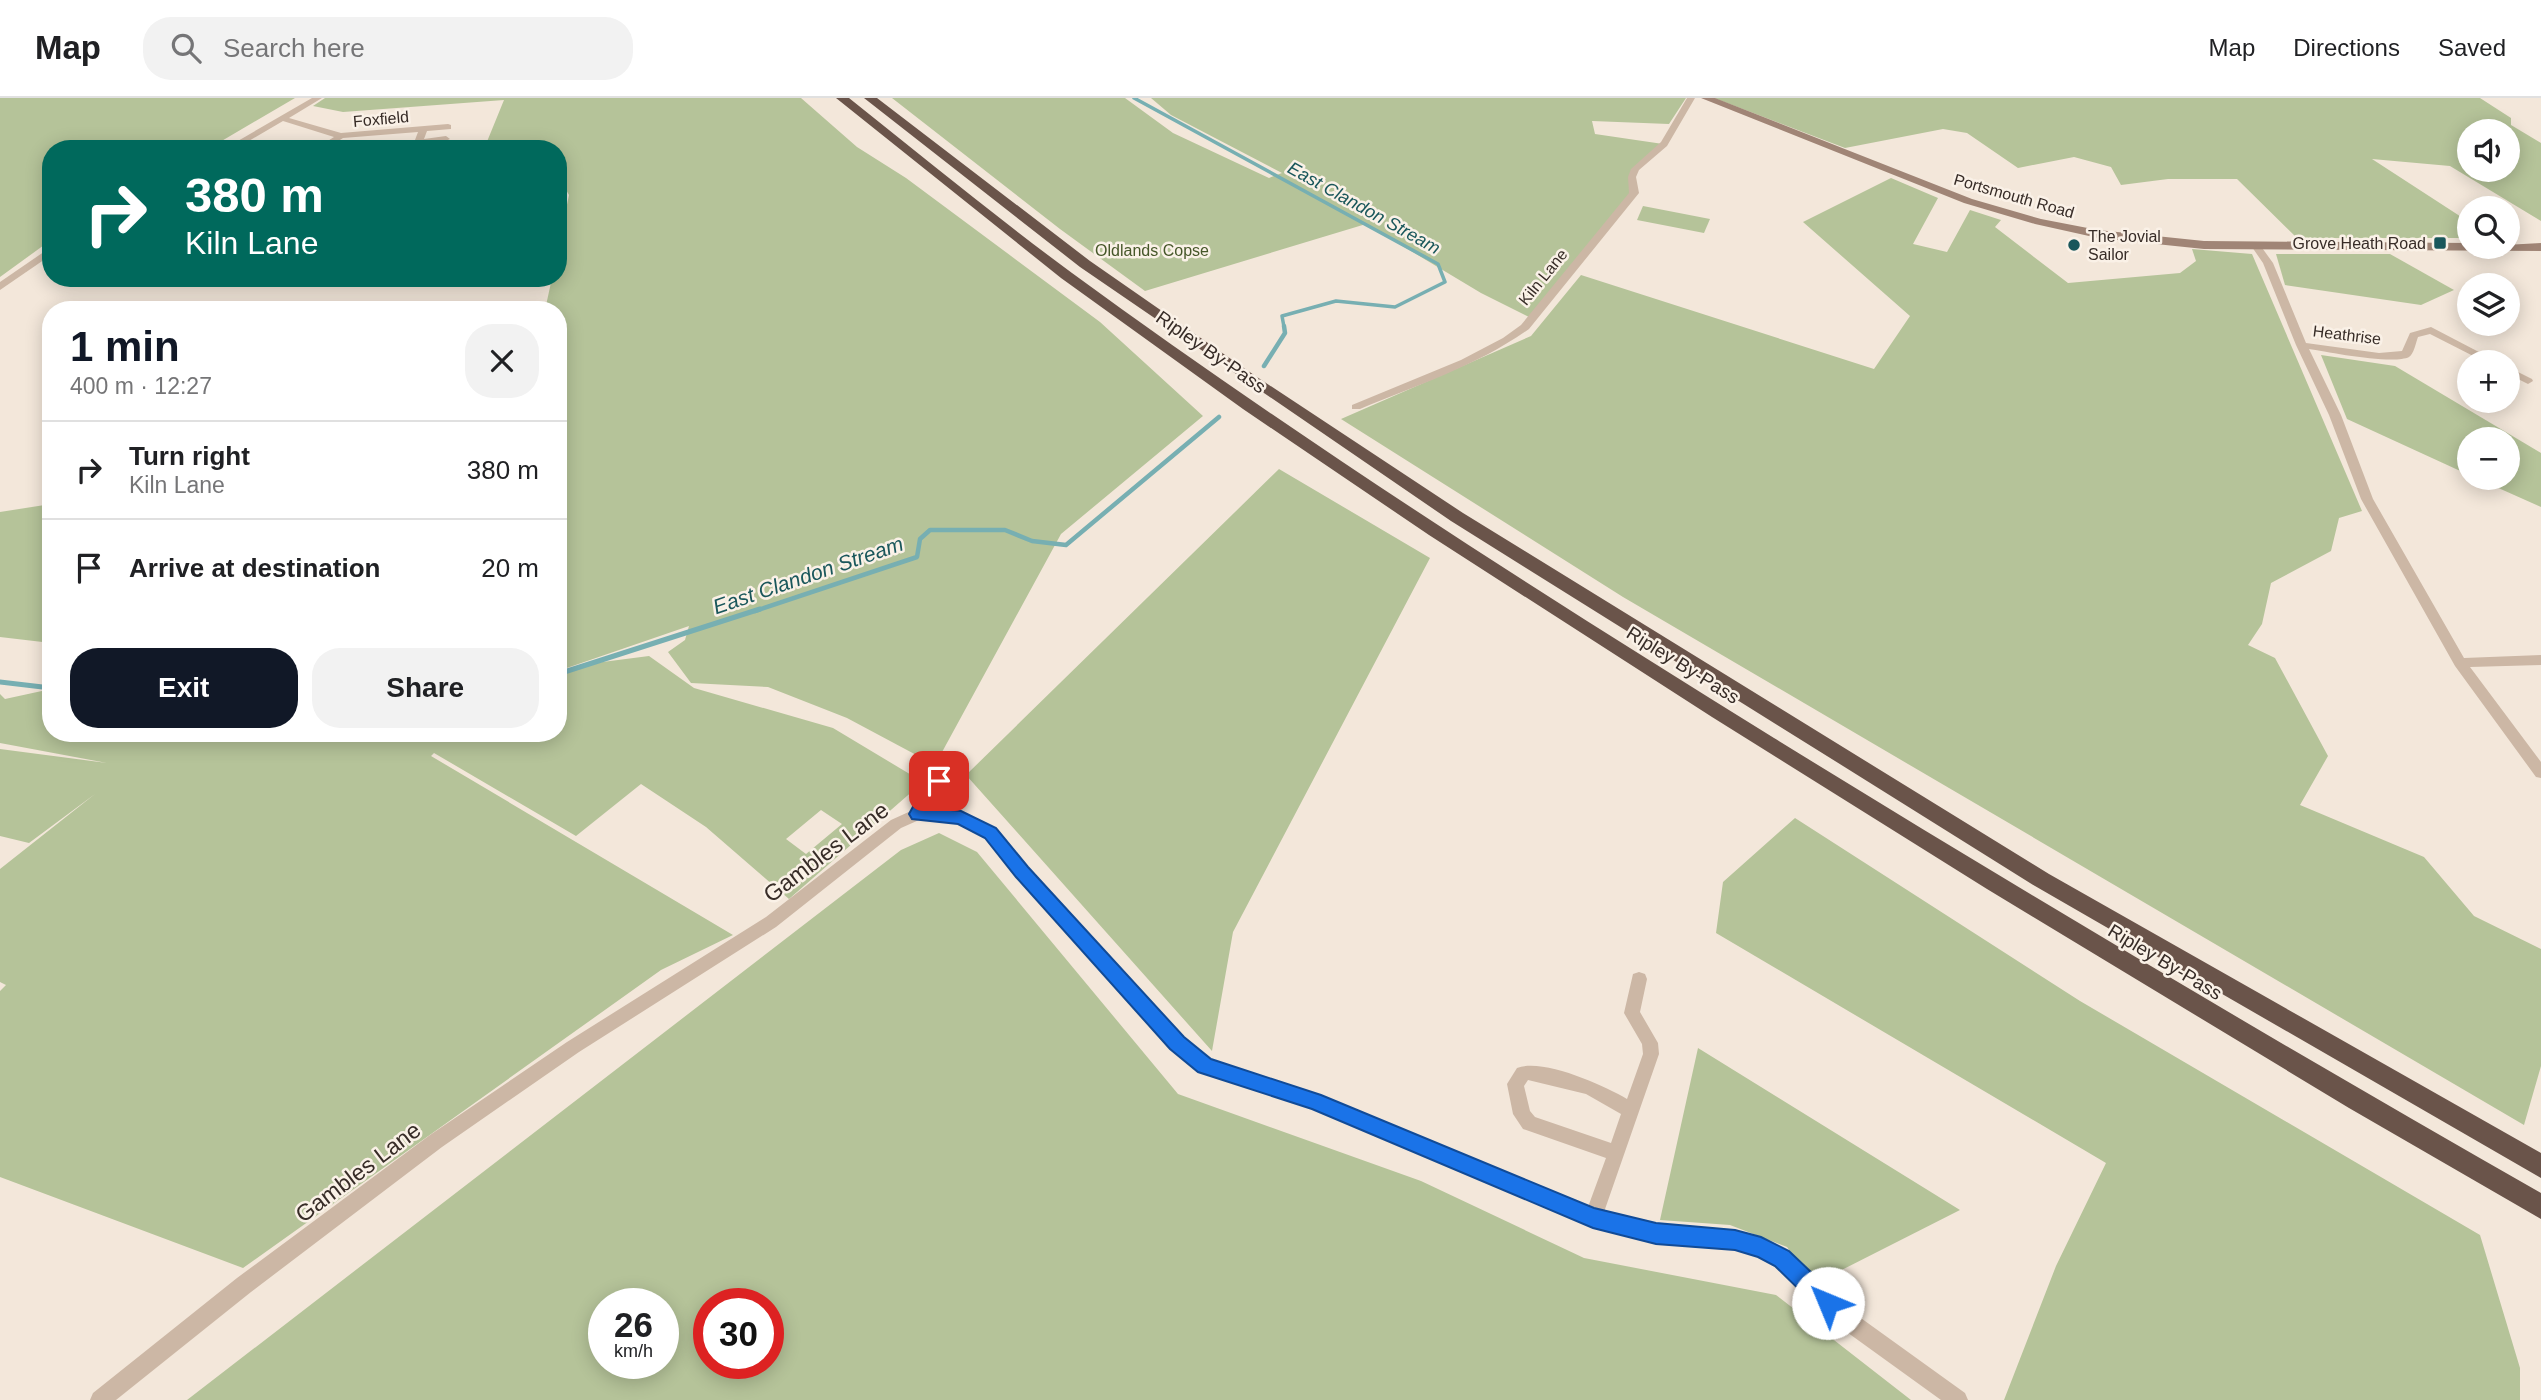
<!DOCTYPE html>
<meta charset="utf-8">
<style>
:root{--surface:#fff;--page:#f2f2f2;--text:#202124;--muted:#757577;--line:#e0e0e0;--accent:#111827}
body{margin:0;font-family:Helvetica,sans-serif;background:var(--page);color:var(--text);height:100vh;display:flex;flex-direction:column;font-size:26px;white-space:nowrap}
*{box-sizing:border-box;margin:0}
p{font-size:23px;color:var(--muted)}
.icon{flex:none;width:38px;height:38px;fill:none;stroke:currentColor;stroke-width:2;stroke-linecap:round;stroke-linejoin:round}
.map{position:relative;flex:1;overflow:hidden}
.details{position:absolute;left:42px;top:203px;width:525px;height:441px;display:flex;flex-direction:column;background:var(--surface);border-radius:28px;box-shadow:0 4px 18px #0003}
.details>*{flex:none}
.hud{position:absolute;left:42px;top:42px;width:525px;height:147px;border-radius:28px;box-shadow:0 4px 18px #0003;background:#00695c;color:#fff;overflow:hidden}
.controls{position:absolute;left:2457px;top:21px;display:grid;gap:14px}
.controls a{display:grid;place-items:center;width:63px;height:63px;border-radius:50%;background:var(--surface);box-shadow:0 4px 18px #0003;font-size:35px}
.speed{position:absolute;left:588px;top:1190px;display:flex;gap:14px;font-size:35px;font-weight:700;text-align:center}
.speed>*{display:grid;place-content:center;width:91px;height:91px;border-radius:50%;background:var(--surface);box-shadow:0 4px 18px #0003;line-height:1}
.speed small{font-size:18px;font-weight:400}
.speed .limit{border:10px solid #d22;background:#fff;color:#111}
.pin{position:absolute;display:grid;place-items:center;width:60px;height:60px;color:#fff;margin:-30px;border-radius:14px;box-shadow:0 4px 10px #0006}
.me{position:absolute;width:77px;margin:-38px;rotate:315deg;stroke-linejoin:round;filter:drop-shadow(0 0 5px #0008)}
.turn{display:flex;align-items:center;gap:24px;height:147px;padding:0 28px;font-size:32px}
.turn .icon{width:91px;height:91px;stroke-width:2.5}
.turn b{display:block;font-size:49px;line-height:60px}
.round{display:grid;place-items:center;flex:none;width:74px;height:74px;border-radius:28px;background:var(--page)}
.summary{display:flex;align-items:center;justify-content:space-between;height:119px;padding:0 28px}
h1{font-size:42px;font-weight:800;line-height:52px;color:var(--accent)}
.action{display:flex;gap:14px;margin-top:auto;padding:14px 28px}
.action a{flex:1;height:80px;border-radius:28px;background:var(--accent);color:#fff;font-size:28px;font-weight:800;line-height:80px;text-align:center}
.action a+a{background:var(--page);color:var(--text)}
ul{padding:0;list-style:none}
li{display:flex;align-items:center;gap:21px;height:98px;padding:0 28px;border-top:2px solid var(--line)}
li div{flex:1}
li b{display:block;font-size:26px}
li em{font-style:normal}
header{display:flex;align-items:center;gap:42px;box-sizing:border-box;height:98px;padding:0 35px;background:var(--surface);border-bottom:2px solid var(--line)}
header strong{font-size:33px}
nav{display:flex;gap:38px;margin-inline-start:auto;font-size:24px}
.search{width:490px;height:63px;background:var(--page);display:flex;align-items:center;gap:18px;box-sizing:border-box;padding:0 24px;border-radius:28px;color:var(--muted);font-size:26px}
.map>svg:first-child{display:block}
.green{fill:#b5c399;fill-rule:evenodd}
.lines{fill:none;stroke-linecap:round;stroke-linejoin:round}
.stream-far2{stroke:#77afb2;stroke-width:3.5}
.stream-far1{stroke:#77afb2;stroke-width:4.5}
.stream{stroke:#77afb2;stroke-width:5}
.minor{fill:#ccb7a5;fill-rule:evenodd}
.secondary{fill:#a08576;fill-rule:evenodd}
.trunk{fill:#6a544a;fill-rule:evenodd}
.route{fill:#1a73e8;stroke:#114b97;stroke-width:2}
.poi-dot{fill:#1a575b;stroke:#faf1e7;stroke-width:2.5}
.labels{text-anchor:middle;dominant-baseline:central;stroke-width:5;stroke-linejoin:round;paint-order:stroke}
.far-street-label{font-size:16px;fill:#372c27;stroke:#faf1e7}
.far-poi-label{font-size:16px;fill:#372c27;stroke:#faf1e7;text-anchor:start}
.far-park-label{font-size:16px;fill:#465729;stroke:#faf1e7}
.far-water-label{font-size:18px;font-style:italic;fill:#1a575b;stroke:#faf1e7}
.street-label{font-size:19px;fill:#372c27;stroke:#faf1e7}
.water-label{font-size:21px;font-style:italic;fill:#1a575b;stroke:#faf1e7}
.near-street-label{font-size:23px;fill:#372c27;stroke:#faf1e7}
</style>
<header>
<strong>Map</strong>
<div class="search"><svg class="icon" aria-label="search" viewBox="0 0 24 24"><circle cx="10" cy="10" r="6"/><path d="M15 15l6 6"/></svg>Search here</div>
<nav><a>Map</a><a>Directions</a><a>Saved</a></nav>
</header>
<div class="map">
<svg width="2541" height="1302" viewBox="0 0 2541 1302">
<rect width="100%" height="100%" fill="#f3e7da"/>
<g class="green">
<path d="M0 0H295L208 51H51V142L0 179Z"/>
<path d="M325 0H801L857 49 906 80 1100 224 1203 318 1061 436 935 667 847 620 768 589 691 585 668 554 685 542 689 528 558 573V212H545L552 180H558V150L569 97 565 90H558V51H484L504 2 343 14 313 8Z"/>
<path d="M892 0H1125L1173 35 1269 80 1282 75 1171 17 1151 0H1686L1669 26 1592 23 1595 36 1663 46 1634 71 1632 95 1529 219 1481 195 1366 126 1145 193 1060 131Z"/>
<path d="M1714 0H2480L2511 20V27L2541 45V123L2450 68 2372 61 2469 124V140H2297L2237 81H2168L2121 87 2111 69 2074 59 2018 70 1967 35 1943 31 1845 50ZM2469 33H2508V72H2469Z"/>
<path d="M1891 80 1938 100 1913 146 1947 154 1970 112 2001 122 1995 129 2068 185 2180 175 2196 163 2192 151 2252 156 2362 413 2339 420 2331 453 2271 485 2262 526 2248 547 2275 560 2328 658 2300 707 2424 759 2474 818 2541 851V968L2524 1027 1623 499 1341 321 1531 238 1581 177 1874 271 1910 218 1803 124Z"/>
<path d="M1643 108 1710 121 1704 135 1637 122Z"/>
<path d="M2276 156H2390L2454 192 2421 207 2285 187Z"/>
<path d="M2321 257 2395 268 2541 355V409L2476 380H2508V341H2469V377L2347 321Z"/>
<path d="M1279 371 1430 460 1233 834 1212 953 966 677Z"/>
<path d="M51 406V545L0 539V414Z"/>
<path d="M649 558 694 590 833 630 923 684 789 801 706 729 641 686 576 738 434 655 431 658 733 837 661 872 243 1170 0 1079V893L6 887 0 884V771L95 696 29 745 0 738V651L107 665 0 645V596L5 601 51 591V635H558V575L587 566ZM821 712 842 726 806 756 786 741Z"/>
<path d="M1795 720 2080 903 2480 1137 2520 1270V1302H2004L2056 1168 2106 1065 1716 835 1723 784Z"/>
<path d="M939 735 977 754 1178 996 1421 1083 1584 1160 1776 1197 1911 1302H187L901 752ZM604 1206H663V1265H604ZM709 1206H768V1265H709Z"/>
<path d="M1698 950 1960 1112 1814 1186 1787 1149 1730 1127 1660 1122Z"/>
</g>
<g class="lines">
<path class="stream-far2" d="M1134 0 1438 166 1445 184 1395 209 1336 203 1282 218 1284 229"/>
<g class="stream-far1">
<path d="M1264 268 1285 235 1284 228"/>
<path d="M755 513 917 459 920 441 930 432H1005L1032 443 1066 447 1219 319"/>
</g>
<g class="stream">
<path d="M558 576 760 511"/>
<path d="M0 584 51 590"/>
</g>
<g class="minor">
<path d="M312 0H322L289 20 341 35 448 26 451 27V31L427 33 424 41 446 38 450 41C435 50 384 49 364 51L360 48 364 45 415 42 418 34 343 40 326 51H315L334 39 283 23 235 51H224Z"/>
<path d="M1687 0H1695L1667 48 1639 72 1636 79 1639 95 1529 231C1477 268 1418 287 1360 311H1352V307L1461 262 1503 240 1521 227 1629 95 1628 79 1631 71 1661 44Z"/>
<path d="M2254 147H2260L2273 165 2306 245 2379 255 2402 253 2410 235 2431 229 2498 264H2485L2430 236 2418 239C2416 244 2414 256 2409 259 2393 267 2328 254 2309 251L2341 317 2373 401 2464 560 2541 557V567L2470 569 2541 664V680L2536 679 2455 568 2361 401 2329 317 2296 247 2263 165 2252 149Z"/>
<path d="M51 149V157L0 192V184Z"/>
<path d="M2508 269 2532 281 2533 283 2528 286 2508 276Z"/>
<path d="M939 678 944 679 946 683 937 693 928 711 961 713 996 731 1027 770 1183 940 1210 962 1321 997 1588 1109 1606 1060 1523 1031 1513 1016 1507 986 1517 970C1543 960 1603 987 1627 1001L1643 956 1642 946 1624 915 1633 876 1639 874 1645 876 1647 881 1640 914 1658 945 1659 956 1604 1114 1656 1127 1735 1133 1767 1143 1789 1154 1858 1218 1965 1295 1968 1302H1941L1844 1232 1775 1166 1758 1157 1735 1151 1656 1145 1593 1129 1313 1010 1199 973 1171 950 1017 778 986 739 958 724 944 723 919 722 901 730 776 829 579 954 442 1049 251 1194 116 1302H90L93 1295 237 1180 430 1037 567 944 766 819 891 722 913 712 927 685ZM1528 982 1586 996 1621 1016 1611 1045 1535 1019 1530 1013 1524 988Z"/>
</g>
<path class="secondary" d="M1701 0H1715L1972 101 2041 121 2098 132 2204 143 2469 145V149L2541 145V153L2204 151 2098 140 2035 126 1964 105Z"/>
<g class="trunk">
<path d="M836 0H849C923 59 996 119 1072 175 1299 341 1535 492 1774 640 2027 796 2283 948 2541 1095V1121L2349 1010 1987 791 1712 619 1429 437 1243 311 1061 180Z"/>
<path d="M864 0H877L1090 163 1254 277 1463 415 2049 776 2541 1055V1080L2035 788 1451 423 1080 169Z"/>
</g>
</g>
<path class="route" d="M939 677 947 683 929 710 961 713 996 730 1028 769 1184 939 1211 961 1321 997 1594 1110 1656 1125 1735 1132 1761 1139 1789 1153 1835 1197 1839 1205 1835 1212 1828 1215 1820 1212 1775 1168 1758 1159 1735 1152 1656 1146 1593 1130 1312 1011 1198 974 1170 951 1016 779 985 740 958 726 912 721 909 716 926 685Z"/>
<g class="poi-dot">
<rect x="2433" y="138" width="14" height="14" rx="3.5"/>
<circle cx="2074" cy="147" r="7"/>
</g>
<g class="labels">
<g class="far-street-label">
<text transform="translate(381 21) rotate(-5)">Foxfield</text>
<text transform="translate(2014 98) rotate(16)">Portsmouth Road</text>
<text transform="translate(1543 179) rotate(-51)">Kiln Lane</text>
<text transform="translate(2347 237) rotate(7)">Heathrise</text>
</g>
<g class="far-poi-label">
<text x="2088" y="138">The Jovial<tspan x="2088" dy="18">Sailor</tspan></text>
<text x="2426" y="145" text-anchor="end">Grove Heath Road</text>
</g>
<g class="far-park-label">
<text x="1152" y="152">Oldlands Copse</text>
</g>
<g class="far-water-label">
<text transform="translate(1364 110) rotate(29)">East Clandon Stream</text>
</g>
<g class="street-label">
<text transform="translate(1211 254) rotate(35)">Ripley By-Pass</text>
<text transform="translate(1683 567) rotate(32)">Ripley By-Pass</text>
<text transform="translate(2165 864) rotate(31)">Ripley By-Pass</text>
</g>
<g class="water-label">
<text transform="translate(808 477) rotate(-19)">East Clandon Stream</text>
</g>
<g class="near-street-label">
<text transform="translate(826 754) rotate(-37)">Gambles Lane</text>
<text transform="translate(358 1074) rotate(-37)">Gambles Lane</text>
</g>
</g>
</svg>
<div class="controls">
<a><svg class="icon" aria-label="sound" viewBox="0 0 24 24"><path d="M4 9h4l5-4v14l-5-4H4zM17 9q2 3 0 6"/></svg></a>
<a><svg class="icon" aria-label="search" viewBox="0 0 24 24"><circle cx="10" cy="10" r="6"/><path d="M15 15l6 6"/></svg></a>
<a><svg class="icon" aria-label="layers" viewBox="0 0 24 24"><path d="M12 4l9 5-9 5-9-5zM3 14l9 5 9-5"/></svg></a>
<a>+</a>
<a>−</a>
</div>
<div class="speed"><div>26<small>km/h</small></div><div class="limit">30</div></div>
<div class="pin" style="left:939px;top:683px;background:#d93025"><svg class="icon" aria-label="arrive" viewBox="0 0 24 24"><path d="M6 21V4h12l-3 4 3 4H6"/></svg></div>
<svg class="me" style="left:1828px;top:1205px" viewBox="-20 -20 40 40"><circle r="19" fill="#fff"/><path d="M0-13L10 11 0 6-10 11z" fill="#1a73e8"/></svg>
<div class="hud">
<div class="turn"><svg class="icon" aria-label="right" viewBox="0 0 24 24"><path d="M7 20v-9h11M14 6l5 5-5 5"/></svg><div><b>380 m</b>Kiln Lane</div></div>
</div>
<section class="details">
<div class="summary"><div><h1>1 min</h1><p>400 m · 12:27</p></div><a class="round"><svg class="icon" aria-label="close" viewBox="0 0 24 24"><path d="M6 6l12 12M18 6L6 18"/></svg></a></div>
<ul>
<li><svg class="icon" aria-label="right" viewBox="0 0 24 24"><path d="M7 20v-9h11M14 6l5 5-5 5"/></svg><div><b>Turn right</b><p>Kiln Lane</p></div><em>380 m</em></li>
<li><svg class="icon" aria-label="arrive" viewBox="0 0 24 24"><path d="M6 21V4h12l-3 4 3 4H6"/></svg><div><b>Arrive at destination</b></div><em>20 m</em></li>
</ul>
<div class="action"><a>Exit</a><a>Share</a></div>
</section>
</div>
